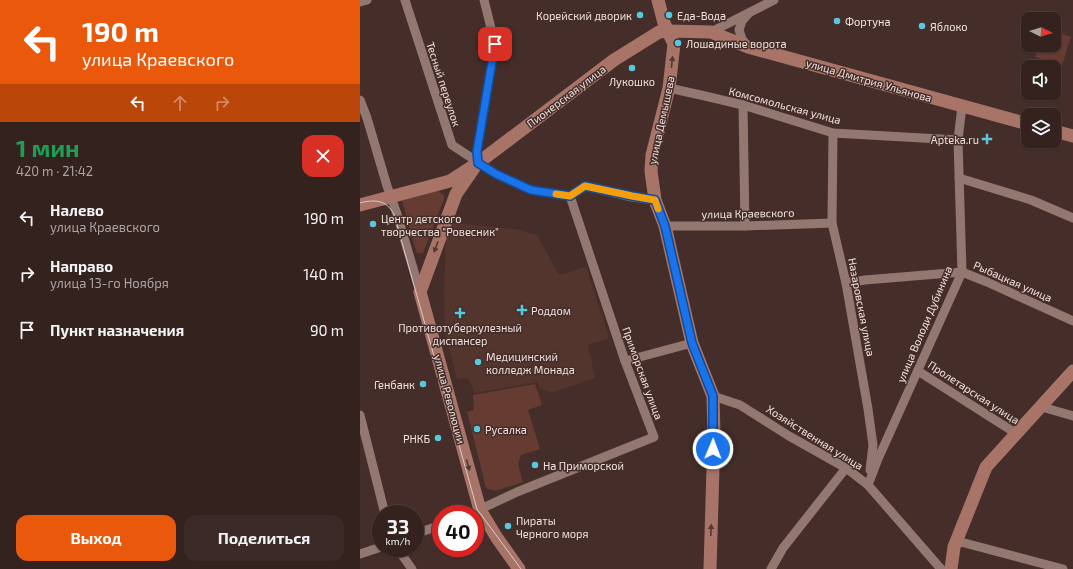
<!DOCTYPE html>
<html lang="ru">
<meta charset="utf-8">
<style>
:root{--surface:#34221f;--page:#3c2a28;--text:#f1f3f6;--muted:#a9a4a4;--line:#4e3f3d;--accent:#ea580c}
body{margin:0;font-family:"Exo 2",sans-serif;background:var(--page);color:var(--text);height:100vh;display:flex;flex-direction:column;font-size:15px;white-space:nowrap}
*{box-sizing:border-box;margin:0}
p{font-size:13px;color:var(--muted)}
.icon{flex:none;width:22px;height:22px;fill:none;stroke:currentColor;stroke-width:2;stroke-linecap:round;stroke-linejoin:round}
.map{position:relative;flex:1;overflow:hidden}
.details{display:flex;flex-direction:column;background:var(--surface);width:360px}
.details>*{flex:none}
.guide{background:#ea580c;color:#fff;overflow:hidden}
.needle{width:26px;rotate:95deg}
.fabs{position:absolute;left:661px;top:12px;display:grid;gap:8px}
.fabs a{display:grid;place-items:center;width:40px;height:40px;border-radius:8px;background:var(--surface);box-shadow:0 1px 3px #0004,0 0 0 1px var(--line);font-size:20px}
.speed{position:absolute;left:12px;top:505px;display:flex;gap:8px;font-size:20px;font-weight:700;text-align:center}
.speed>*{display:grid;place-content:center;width:52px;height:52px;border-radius:50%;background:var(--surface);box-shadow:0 1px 3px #0004,0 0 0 1px var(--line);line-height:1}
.speed small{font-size:10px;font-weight:400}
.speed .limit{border:6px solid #d22;background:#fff;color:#111}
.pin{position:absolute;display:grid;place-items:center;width:34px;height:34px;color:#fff;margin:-17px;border-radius:8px;box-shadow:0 2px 6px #0006}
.me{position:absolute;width:44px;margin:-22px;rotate:1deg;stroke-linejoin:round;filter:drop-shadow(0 0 3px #0008)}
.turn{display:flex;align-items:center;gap:14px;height:84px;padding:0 16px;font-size:18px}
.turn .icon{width:52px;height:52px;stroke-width:2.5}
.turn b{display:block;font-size:28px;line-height:34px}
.lanes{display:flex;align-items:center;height:38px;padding:0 16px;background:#0003;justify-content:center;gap:20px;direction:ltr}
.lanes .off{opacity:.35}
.round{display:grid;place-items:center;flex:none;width:42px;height:42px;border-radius:12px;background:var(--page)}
.headline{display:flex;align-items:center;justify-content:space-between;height:68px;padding:0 16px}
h1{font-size:24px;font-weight:700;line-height:30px;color:#1e9e55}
.primary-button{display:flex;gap:8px;margin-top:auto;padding:8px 16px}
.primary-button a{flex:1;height:46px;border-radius:12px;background:var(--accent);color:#fff;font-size:16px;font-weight:700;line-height:46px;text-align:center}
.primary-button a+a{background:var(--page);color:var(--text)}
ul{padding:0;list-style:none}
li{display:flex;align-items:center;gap:12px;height:56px;padding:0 16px}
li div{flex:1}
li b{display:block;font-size:15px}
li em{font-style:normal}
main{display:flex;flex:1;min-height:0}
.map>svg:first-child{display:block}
.built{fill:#53352e}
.green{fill:#653b32}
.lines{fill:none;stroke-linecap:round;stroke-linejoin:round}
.street{stroke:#937872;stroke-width:9}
.secondary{stroke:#a87468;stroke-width:13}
.tram{stroke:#dbcac7;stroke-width:1}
.oneway{fill:#543832}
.route-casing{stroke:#114b97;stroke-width:10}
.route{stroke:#1a73e8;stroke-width:7}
.slow{stroke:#f59e0b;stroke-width:7}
.poi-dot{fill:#56c9e1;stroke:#452e29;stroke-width:1.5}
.labels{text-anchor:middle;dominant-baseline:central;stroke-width:3;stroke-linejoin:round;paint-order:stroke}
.poi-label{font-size:11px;fill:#f1e1de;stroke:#452e29;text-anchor:start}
.street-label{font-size:11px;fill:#f1e1de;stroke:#452e29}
</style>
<main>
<section class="details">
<div class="guide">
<div class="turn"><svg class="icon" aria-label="left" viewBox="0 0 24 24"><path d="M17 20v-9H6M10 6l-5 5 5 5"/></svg><div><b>190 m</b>улица Краевского</div></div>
<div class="lanes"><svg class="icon" aria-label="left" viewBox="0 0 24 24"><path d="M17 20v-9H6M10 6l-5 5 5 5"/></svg><svg class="icon off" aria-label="ahead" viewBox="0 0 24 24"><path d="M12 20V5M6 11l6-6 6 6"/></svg><svg class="icon off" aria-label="right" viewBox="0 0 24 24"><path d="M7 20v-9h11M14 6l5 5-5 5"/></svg></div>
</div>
<div class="headline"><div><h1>1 мин</h1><p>420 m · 21:42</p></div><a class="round" style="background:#d93025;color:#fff"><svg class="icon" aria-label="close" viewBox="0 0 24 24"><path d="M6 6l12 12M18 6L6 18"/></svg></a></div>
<ul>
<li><svg class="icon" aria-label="left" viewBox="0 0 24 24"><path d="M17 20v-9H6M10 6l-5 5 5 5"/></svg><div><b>Налево</b><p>улица Краевского</p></div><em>190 m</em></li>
<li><svg class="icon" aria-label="right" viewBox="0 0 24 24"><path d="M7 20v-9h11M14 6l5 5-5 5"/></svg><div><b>Направо</b><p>улица 13-го Ноября</p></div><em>140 m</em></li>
<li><svg class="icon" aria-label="arrive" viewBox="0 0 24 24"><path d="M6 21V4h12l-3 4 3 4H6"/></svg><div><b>Пункт назначения</b></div><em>90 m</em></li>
</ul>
<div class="primary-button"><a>Выход</a><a>Поделиться</a></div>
</section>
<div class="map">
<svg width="713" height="569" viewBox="0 0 713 569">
<rect width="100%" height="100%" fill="#452e29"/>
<path class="built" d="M91 223 156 229 177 235 199 275 226 267 249 338 228 345 235 378 191 393 180 388 177 382 115 393 108 378 97 379 85 332 84 289 86 238Z"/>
<g class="green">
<path d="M694 31 711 37 702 65 675 57 678 45H694Z"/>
<path d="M77 190 84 195V199L63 253H58L56 251 42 200Z"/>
<path d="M175 384 182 405 168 410 180 449 161 455 158 464 163 482 136 491 126 488 107 412 114 410 113 395Z"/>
</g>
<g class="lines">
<g class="street">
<path d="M45 0 92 145 136 174 171 190 210 196 225 186 272 197 295 200"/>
<path d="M0 2 7 0"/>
<path d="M388 14 382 21 379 30 382 39 388 47"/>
<path d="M351 32 414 0"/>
<path d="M309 88 345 96 383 105 473 133 598 140 602 106"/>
<path d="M0 100 7 118 27 186 37 214 60 292"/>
<path d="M383 105 385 226"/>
<path d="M473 133 472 223 486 283 508 409 513 445 510 470"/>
<path d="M118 163 117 151 135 44 124 0"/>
<path d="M599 178 671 200 713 218"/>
<path d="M305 226H385L472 223"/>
<path d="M486 283 505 280 602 272 627 282 713 321"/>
<path d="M265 361 332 343"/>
<path d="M558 371 657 434"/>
<path d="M353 396 380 405 429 436 486 468 508 485 581 569"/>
<path d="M682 407 713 416"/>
<path d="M0 415 25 514"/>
<path d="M508 485 518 459 602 272 598 140"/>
<path d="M110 514 157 492 294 437 265 361 210 196"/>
<path d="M55 534 81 525"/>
<path d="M597 541 703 569"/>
<path d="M37 548 52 569"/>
<path d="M0 554 21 547"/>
<path d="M411 569 423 548 486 468"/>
</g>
<g class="secondary">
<path d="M298 0 304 23 314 44 309 88 292 155 291 171 295 200 305 226 332 343 353 396 354 434 350 569"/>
<path d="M694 131 713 136"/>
<path d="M114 168 96 194 60 292 120 510 137 538 159 569"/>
<path d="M0 205 90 181 118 163 254 60 299 32 308 31 351 32 388 47 668 124"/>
<path d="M591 569 594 547 626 467 713 371"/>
</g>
<path class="tram" d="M0 203C15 199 26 200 34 214L117 509 161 569"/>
</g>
<defs><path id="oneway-solid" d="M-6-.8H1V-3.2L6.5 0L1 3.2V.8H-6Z"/></defs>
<g class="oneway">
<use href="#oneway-solid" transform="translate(312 62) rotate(-84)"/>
<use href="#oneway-solid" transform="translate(76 247) rotate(110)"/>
<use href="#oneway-solid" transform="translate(108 465) rotate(75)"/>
<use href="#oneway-solid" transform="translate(351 530) rotate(-88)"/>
</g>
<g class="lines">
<defs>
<path id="route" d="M135 44 117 151 118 163 136 174 171 190 210 196 225 186 272 196 295 200 305 226 332 343 353 396V449"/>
</defs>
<use href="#route" class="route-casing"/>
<use href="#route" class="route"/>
<path class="slow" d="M196 194 210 196 225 186 272 196 295 200 298 209"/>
</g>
<g class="poi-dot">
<circle cx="280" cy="15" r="4"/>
<circle cx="309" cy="15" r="4"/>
<circle cx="477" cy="21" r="4"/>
<circle cx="562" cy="26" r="4"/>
<circle cx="318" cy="43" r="4"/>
<circle cx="272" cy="68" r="4"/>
<path d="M625 133h4v4h4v4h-4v4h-4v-4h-4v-4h4z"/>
<circle cx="13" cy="224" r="4"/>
<path d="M160 304h4v4h4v4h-4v4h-4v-4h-4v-4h4z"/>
<path d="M98 307h4v4h4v4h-4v4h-4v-4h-4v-4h4z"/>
<circle cx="118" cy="362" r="4"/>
<circle cx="63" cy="384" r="4"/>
<circle cx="117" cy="429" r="4"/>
<circle cx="78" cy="438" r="4"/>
<circle cx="175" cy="465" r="4"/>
<circle cx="148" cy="526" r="4"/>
</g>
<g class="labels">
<g class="poi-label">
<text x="272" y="15" text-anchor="end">Корейский дворик</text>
<text x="317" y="15">Еда-Вода</text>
<text x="485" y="21">Фортуна</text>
<text x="570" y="26">Яблоко</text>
<text x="326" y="43">Лошадиные ворота</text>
<text x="272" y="81" text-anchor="middle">Лукошко</text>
<text x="619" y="139" text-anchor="end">Apteka.ru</text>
<text x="21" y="218">Центр детского<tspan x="21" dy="13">творчества "Ровесник"</tspan></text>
<text x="171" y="310">Роддом</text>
<text x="100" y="327" text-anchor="middle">Противотуберкулезный<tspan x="100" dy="13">диспансер</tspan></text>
<text x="126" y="356">Медицинский<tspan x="126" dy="13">колледж Монада</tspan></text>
<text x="55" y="384" text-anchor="end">Генбанк</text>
<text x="125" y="429">Русалка</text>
<text x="70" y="438" text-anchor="end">РНКБ</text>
<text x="183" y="465">На Приморской</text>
<text x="156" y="520">Пираты<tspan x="156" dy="13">Черного моря</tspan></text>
</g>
<g class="street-label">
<text transform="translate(509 80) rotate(16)">улица Дмитрия Ульянова</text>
<text transform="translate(84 84) rotate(72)">Тесный переулок</text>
<text transform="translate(206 96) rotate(-37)">Пионерская улица</text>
<text transform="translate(425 105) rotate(15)">Комсомольская улица</text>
<text transform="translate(301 120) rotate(-78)">улица Демышева</text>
<text transform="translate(388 213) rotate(-1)">улица Краевского</text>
<text transform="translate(653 281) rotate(24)">Рыбацкая улица</text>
<text transform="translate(502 307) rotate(79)">Назаровская улица</text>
<text transform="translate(564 324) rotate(-67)">улица Володи Дубинина</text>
<text transform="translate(283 373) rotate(70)">Приморская улица</text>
<text transform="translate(614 392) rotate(33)">Пролетарская улица</text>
<text transform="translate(90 399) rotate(75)">улица Революции</text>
<text transform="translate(455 437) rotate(32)">Хозяйственная улица</text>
</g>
</g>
</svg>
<div class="fabs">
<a><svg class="needle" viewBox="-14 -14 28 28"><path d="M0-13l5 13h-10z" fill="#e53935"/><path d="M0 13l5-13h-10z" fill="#a9a4a4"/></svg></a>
<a><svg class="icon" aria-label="sound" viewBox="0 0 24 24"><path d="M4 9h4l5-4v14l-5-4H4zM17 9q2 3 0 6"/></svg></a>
<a><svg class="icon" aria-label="layers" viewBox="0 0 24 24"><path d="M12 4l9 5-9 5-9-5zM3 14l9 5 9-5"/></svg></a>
</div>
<div class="speed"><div>33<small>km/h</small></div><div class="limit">40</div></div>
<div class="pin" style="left:135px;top:44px;background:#d93025"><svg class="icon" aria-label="arrive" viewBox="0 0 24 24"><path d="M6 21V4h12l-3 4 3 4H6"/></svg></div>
<svg class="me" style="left:353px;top:449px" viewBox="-20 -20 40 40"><circle r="17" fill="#1a73e8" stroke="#fff" stroke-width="3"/><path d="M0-11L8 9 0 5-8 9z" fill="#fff"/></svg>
</div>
</main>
